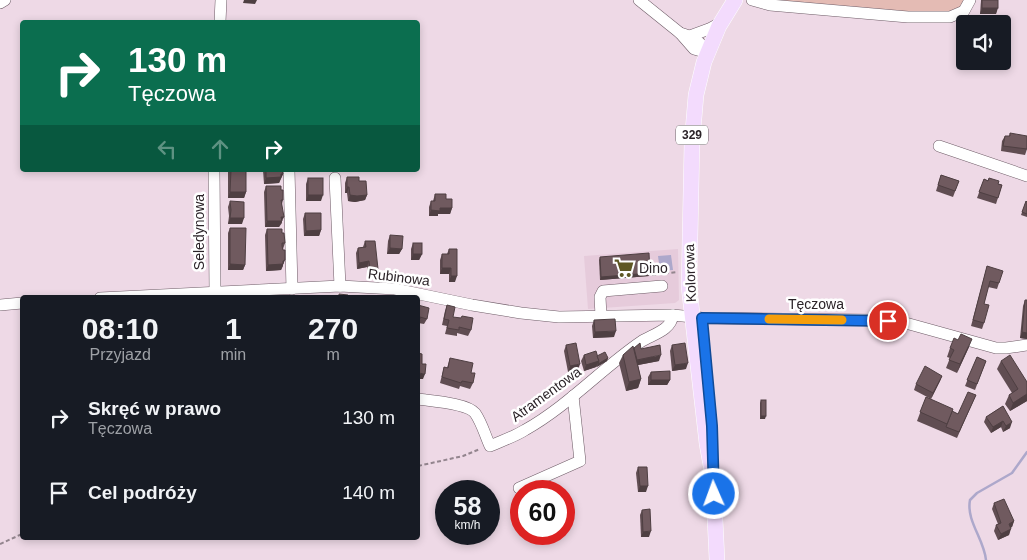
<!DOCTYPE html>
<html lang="pl">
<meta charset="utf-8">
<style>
:root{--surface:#171b24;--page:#242831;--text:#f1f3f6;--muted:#9ea1a6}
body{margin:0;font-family:Helvetica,sans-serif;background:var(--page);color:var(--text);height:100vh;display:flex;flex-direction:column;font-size:19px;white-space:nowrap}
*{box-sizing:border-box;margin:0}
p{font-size:16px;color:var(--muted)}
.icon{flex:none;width:28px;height:28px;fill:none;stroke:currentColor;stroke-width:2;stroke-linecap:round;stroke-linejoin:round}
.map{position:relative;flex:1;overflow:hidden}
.drawer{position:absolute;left:20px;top:295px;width:400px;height:245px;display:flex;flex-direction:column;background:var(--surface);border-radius:5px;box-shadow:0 2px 8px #0003}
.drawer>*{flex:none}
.hud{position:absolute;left:20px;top:20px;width:400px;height:152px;border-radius:5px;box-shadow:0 2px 8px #0003;background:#0b6e4f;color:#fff;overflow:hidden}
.buttons{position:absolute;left:956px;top:15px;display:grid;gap:10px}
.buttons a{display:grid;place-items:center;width:55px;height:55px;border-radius:5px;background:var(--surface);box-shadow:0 2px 8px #0003;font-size:25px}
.speed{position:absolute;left:435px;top:480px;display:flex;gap:10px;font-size:25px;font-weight:700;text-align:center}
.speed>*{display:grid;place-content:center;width:65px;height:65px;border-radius:50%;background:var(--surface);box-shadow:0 2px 8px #0003;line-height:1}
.speed small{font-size:12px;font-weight:400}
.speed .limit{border:8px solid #d22;background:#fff;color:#111}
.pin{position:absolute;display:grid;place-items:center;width:42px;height:42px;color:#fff;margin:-21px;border:2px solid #fff;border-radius:50%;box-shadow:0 1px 5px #0007}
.me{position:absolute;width:55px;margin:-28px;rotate:358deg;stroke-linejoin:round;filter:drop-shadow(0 0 4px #0008)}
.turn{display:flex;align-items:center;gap:18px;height:105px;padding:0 25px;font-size:22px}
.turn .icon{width:65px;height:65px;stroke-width:2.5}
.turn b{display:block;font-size:35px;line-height:42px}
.lanes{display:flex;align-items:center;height:48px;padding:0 25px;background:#0003;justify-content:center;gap:25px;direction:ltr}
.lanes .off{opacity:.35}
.eta{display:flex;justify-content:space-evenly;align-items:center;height:85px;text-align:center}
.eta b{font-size:30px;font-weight:800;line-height:35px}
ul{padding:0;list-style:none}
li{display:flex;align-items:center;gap:15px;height:75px;padding:0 25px}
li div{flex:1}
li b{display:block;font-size:19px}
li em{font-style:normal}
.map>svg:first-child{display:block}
.built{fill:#e6cbdb}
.green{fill:#e4bbb4}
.water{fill:#ada8cb}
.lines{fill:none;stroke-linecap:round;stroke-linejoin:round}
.stream{stroke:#ada8cb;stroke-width:2.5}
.minor-casing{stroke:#6e5c67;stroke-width:12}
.major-casing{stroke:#fff;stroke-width:16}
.path{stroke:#93858e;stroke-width:2;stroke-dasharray:4 2.5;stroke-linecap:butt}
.minor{stroke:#fff;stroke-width:11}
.major{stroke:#f3dbfd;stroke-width:15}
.wall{fill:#604d52}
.shaded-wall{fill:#4e3f42}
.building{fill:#705a5f;stroke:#4e3f42}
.route-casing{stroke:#114b97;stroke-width:12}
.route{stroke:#1a73e8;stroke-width:9}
.slow{stroke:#f59e0b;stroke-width:9}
.labels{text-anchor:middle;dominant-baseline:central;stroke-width:5;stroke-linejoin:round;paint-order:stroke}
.shield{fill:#fff;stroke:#6b6568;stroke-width:1}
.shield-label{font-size:12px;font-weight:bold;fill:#2b2328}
.street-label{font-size:14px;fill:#2b2328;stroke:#fff}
.poi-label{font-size:14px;fill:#2b2328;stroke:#fff;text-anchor:start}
</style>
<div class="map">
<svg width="1027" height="560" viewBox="0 0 1027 560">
<rect width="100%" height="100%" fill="#eed9e6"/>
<path class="built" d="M678 249 679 300 675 303 588 309 584 256Z"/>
<path class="green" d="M775 0H965L961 8 946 12H918L858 9Z"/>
<path class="water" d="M671 255 673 270 660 271 658 256Z"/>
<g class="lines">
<path class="stream" d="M986 560C984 539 966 521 970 500L977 493 1012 473 1027 452"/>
<defs>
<g id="minor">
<path d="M639 0 680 33 694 49 708 53"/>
<path d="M752 0 770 5 908 17H950L964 11 970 0"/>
<path d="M0 3 5 0"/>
<path d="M220 22 221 0"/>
<path d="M680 33C693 36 700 41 708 53"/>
<path d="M690 36 709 29 722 22"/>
<path d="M939 146 1027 176"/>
<path d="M214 170 215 293"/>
<path d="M289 170 292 289"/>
<path d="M335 178 340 286"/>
<path d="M100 298 340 286 395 289 472 305 521 313 559 317 673 315 702 318 874 320 902 322 996 348H1006L1027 345"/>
<path d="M0 305 22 303"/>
<path d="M601 316 600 297 603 291 662 286"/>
<path d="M418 399C431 401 467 403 475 413 482 423 485 435 490 446 501 441 514 437 525 430 568 406 602 368 642 341 654 334 671 330 673 315"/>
<path d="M519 488 580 461 573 396"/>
</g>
<path id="major" d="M717 560 713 477 707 444 689 287 692 142 696 95 704 62 719 26 735 0"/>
</defs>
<use href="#minor" class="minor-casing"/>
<use href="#major" class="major-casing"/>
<g class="path">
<path d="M652 275 677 272"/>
<path d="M418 466 463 456 480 449"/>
<path d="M0 544 22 534"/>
</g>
<use href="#minor" class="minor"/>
<use href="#major" class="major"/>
</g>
<g class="wall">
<path d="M981 0H998L996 14H980Z"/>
<path d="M1010 133 1027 149 1025 155 1001 151 1002 141 1005 136H1009Z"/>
<path d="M228 170H246V192L244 198H228Z"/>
<path d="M263 170H282L283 174 279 183 264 184Z"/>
<path d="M941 175 959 181 953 197 936 191Z"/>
<path d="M347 177 359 181 367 195 365 200 355 202 348 201 347 193H345V183Z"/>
<path d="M308 178 321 201H306V184Z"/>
<path d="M984 179 1002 185 996 204 977 198Z"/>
<path d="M266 186 281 190 283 200 282 204V223L279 227H265L264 192Z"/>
<path d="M435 194 446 199 452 208 450 214H438V216H429V207L431 201H433Z"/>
<path d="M230 201 242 224H228L229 216 228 207Z"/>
<path d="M1026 201 1027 202V217L1021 215Z"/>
<path d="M305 213 321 230 319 236H304L303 219Z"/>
<path d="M230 228 245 265 243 270H228V233Z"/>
<path d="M267 229 282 233 285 243 283 249V266L281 270 266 271 265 235Z"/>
<path d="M390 235 402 249 399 254H387L388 241Z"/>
<path d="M365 241 378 269 375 274 368 275 367 267 357 269 356 253 358 248 363 247Z"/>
<path d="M413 243 422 254 419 260H411V249Z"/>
<path d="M449 249 455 282H449V274H440V260L442 254H447Z"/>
<path d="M600 257 649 276 600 280 599 260Z"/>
<path d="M987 266 999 283 997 289 988 287 984 304V323L982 329 971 326Z"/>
<path d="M1025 300H1027V339L1020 338 1023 306Z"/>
<path d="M418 305 427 319 424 324 418 323V325Z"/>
<path d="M447 305 453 317 471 330 468 336 457 333V336L445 334 447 326 442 325 445 311Z"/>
<path d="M594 320 614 337 593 338 592 326Z"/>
<path d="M566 345 578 370 568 372 564 351Z"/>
<path d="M672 345 686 369 672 371 670 351Z"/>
<path d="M969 347 957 373 946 368 950 358 947 357 950 348Z"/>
<path d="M634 348 641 349 659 361 638 365 641 379 638 388 626 391 619 363 623 355Z"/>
<path d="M584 355 597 356 608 358 607 361 596 367 584 371 581 361Z"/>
<path d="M977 357 986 361 975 390 965 386Z"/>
<path d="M450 358 471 373 473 383 470 389 460 386 459 389 440 383 444 367 447 368Z"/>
<path d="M1001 361 1027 382V401L1010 411 1005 404 1009 395 1012 393 997 369Z"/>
<path d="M651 372 670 380 667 385H648V377Z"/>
<path d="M942 376 940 381 931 399 914 390 916 384Z"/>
<path d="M976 395 957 438 917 421 926 397 952 411 958 414Z"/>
<path d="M761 400 765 419H760V403Z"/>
<path d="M1003 406 1010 428 1003 432 1001 427 991 433 984 422 986 417Z"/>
<path d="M638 467 646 492H638L636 473Z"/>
<path d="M994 503 1014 521 1012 527 1010 528 1009 535 998 540 994 531 996 525 998 524 992 509Z"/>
<path d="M642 510 649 537H641L640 515Z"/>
</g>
<g class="shaded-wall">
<path d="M244 0H257L255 4 243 3Z"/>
<path d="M982 8H998L996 14H980Z"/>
<path d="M281 174H283L279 183 264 184 266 178Z"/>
<path d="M347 187H349L347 193H345Z"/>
<path d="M230 192H246L244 198H228Z"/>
<path d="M308 195H323L321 201H306Z"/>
<path d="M350 195H367L365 200 355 202 348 201Z"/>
<path d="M440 208H452L450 214H438V216H429L431 210Z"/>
<path d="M281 217H284L279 227H265L267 221Z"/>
<path d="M230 218H244L242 224H228Z"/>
<path d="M321 230 319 236H304L306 231Z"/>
<path d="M390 248 402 249 399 254H387Z"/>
<path d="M413 254H422L419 260H411Z"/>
<path d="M285 260 281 270 266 271 268 265Z"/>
<path d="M369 261 367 267 357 269 359 263Z"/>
<path d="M230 264 245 265 243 270H228Z"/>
<path d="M442 268H451L449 274H440Z"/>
<path d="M370 269H378L375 274 368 275Z"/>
<path d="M650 273 649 276 600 280 601 277Z"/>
<path d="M451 276H457L455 282H449Z"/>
<path d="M616 331 614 337 593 338 595 332Z"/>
<path d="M1022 332 1027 333V339L1020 338Z"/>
<path d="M972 339 969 347 957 373 960 364Z"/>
<path d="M661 355 659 361 633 366 635 361Z"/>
<path d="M608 358 607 361 597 367 598 364Z"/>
<path d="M599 361 596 367 584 371 586 365Z"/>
<path d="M688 363 686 369 672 371 675 365Z"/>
<path d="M580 364 578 370 568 372 570 366Z"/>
<path d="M418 373 425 374 423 379H418Z"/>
<path d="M942 376 940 381 931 399 933 393Z"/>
<path d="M641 379 638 388 626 391 629 382Z"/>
<path d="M651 380H670L667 385H648Z"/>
<path d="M1027 394V401L1010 411 1013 403Z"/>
<path d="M761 416H766L765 419H760Z"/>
<path d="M1003 421 1001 427 991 433 993 427Z"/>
<path d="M1012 422 1010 428 1003 432 1006 426Z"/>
<path d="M640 486H648L646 492H638Z"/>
<path d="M1014 521 1012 527 1006 530 1009 524Z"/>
<path d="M1011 529 1009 535 998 540 1001 534Z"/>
<path d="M651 531 649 537H641L643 532Z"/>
</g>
<g class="building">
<rect x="982" y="0" width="16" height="8"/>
<path d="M1010 133 1027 136V149L1003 146 1005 136H1010Z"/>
<path d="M231 170H246V192H230Z"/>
<path d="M266 170H282L283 174H281V177L266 178Z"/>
<path d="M941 175 959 181 955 191 938 185Z"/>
<path d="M347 177H359V181H366L367 195 357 196 350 195 349 187H347Z"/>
<rect x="308" y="178" width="15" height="17"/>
<path d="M989 178 999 181 998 184 1002 185 998 198 979 192 984 179 988 181Z"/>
<path d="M266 186H281V190H283V200H281L284 217H281L282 221H267Z"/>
<path d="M435 194H446V199H452V208H440V211L431 210V201H435Z"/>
<path d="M230 201 244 202V218H230L231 210Z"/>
<path d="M1026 201 1027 202V214L1022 212Z"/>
<path d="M305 213H321V230L306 231Z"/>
<path d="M230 228H246L245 265 230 264Z"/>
<path d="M267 229H282V233H284L285 243H282V246L283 250H285V260L283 261V264L268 265Z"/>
<path d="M390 235 403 236 402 249 390 248Z"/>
<path d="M365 241H375L378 269H370L369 261 359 263 358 248 366 247Z"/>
<rect x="413" y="243" width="9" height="11"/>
<path d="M449 249H457V276H451V268H442V254H449Z"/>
<path d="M649 253 650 273 601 277 600 257Z"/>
<path d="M987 266 1003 271 999 283 990 281 984 304 989 305 984 323 973 320Z"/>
<path d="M339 294 348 295V298H339Z"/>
<path d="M1025 300H1027V333L1022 332Z"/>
<path d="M418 305 429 308 427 319 420 317V319H418Z"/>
<path d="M447 305 455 307 453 317 461 318 462 316 473 318 471 330 459 327V330L447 328 449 320 444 319Z"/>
<path d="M615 319 616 331 595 332 594 320Z"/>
<path d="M961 334 972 339 960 364 949 360 954 350 950 348 954 338 958 340Z"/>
<path d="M576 343 580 364 570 366 566 345Z"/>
<path d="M640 343 641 349 660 345 661 355 637 360 634 348Z"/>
<path d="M685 343 688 363 675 365 672 345Z"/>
<path d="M633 346 641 379 629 382 623 355Z"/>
<path d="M596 351 599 361 586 365 584 355Z"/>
<path d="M605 352 608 358 598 364 599 361 597 356Z"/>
<path d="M418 353 422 354V364H426L425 374 418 373Z"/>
<path d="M1010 355 1027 382V394L1013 403 1009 395 1018 389 1001 361Z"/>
<path d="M977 357 986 361 977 384 967 380Z"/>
<path d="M450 358 473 363 471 373H475L473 383 462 381 461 383 442 377 444 367 448 368Z"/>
<path d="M925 366 942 376 933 393 916 384Z"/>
<path d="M670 371V380H651V372Z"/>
<path d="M968 392 976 395 959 432 946 427 952 411 958 414Z"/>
<path d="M926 397 953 409 947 424 920 412Z"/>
<rect x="761" y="400" width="5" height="16"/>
<path d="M1003 406 1012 422 1006 426 1003 421 993 427 986 417Z"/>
<path d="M638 467H647L648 486H640Z"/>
<path d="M1004 499 1014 521 1009 524 1011 529 1001 534 996 525 1001 523 994 503Z"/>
<path d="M650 509 651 531 643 532 642 510Z"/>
</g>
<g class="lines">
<defs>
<path id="route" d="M714 494 712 426 702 318 888 321"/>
</defs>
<use href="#route" class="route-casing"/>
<use href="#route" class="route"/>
<path class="slow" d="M769 319 842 320"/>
</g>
<defs>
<symbol id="supermarket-bare" viewBox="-9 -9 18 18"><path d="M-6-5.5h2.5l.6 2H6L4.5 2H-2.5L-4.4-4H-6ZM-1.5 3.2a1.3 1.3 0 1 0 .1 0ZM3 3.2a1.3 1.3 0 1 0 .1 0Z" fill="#5e5724" stroke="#fff" stroke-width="2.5" paint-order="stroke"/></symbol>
</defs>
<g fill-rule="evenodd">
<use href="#supermarket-bare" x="610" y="254" width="28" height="28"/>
</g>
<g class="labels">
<rect class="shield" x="676" y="125.5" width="32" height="19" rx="4"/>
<g class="shield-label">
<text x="692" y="135">329</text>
</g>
<g class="street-label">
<text transform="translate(199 232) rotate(-90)">Seledynowa</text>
<text transform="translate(690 273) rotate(-92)">Kolorowa</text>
<text transform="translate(399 277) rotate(7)">Rubinowa</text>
<text x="816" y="304">Tęczowa</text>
<text transform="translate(546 394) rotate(-36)">Atramentowa</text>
</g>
<g class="poi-label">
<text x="639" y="268">Dino</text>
</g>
</g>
</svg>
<div class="buttons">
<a><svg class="icon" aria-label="sound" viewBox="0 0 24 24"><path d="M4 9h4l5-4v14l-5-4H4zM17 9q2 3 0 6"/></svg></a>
</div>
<div class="speed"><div>58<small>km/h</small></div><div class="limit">60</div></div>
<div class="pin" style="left:888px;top:321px;background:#d93025"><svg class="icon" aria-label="arrive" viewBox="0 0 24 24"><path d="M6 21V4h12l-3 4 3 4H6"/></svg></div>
<svg class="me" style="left:714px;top:494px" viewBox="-20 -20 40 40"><circle r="17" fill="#1a73e8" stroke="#fff" stroke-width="3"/><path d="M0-11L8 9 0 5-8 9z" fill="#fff"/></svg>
<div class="hud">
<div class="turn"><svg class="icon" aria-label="right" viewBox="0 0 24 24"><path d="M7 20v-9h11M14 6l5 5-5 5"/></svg><div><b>130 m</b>Tęczowa</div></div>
<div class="lanes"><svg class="icon off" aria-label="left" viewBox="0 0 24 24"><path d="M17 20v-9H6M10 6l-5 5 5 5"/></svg><svg class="icon off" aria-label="ahead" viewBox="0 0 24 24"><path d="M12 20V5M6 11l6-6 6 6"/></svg><svg class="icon" aria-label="right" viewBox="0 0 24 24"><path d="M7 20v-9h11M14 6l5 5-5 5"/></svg></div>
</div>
<section class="drawer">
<div class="eta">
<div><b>08:10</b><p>Przyjazd</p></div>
<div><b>1</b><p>min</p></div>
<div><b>270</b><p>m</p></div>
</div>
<ul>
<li><svg class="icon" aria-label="right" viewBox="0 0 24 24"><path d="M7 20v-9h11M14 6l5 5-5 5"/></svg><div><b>Skręć w prawo</b><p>Tęczowa</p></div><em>130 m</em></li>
<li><svg class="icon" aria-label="arrive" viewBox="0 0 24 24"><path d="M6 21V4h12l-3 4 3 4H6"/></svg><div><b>Cel podróży</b></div><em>140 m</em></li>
</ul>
</section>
</div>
